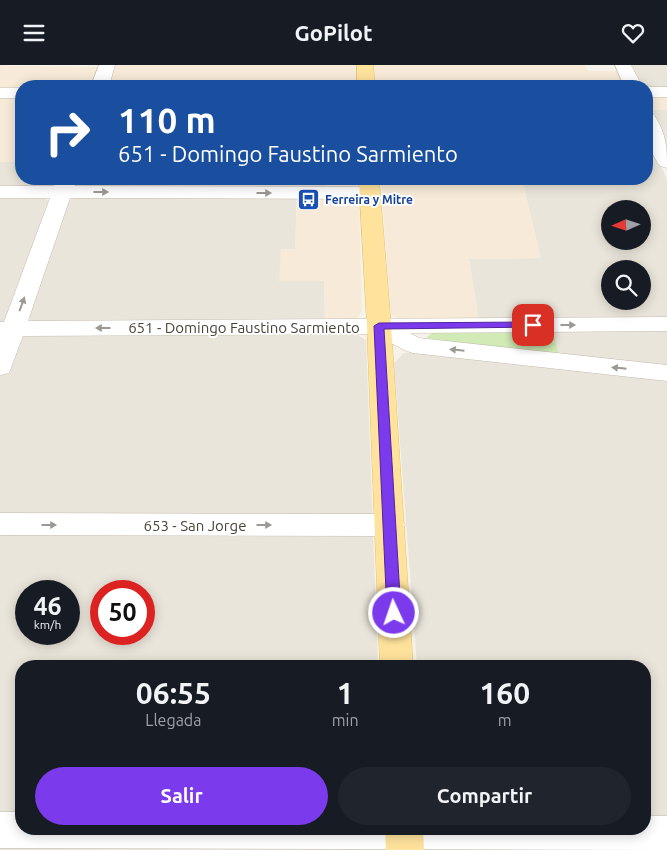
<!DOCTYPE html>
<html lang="es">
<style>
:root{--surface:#171b24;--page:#20242c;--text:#f1f3f6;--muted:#9ea1a6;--accent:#7c3aed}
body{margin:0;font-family:Ubuntu,sans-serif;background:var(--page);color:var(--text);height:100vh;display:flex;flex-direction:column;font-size:19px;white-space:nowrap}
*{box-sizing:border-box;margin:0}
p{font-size:16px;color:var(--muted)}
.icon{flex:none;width:28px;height:28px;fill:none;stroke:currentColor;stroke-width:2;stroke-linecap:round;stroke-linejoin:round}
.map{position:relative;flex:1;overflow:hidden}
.drawer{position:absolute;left:15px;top:595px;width:636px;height:175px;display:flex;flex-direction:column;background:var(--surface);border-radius:20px;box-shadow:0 2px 12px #0003}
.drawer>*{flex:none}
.top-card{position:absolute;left:15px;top:15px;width:638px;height:105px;border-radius:20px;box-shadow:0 2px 12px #0003;background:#1a4fa0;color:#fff;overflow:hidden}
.needle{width:32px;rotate:267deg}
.buttons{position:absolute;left:601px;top:135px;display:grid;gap:10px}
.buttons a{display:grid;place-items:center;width:50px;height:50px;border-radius:50%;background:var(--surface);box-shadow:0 2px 12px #0003;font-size:25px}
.speed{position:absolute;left:15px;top:515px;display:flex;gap:10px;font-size:25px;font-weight:700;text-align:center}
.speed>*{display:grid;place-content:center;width:65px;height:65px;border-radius:50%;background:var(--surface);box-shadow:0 2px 12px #0003;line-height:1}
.speed small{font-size:12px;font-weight:400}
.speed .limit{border:8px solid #d22;background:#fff;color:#111}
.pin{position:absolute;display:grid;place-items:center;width:42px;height:42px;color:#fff;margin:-21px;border-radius:10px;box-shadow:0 2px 8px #0006}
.me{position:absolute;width:55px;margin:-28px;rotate:357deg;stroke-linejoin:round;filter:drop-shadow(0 0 4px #0008)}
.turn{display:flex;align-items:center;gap:18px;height:105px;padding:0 20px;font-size:22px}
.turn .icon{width:65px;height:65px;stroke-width:2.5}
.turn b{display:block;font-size:35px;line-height:42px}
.eta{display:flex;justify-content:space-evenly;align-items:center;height:85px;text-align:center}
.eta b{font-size:30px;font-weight:700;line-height:35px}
.cta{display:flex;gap:10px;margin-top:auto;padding:10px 20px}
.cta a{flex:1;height:58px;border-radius:30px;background:var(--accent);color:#fff;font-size:20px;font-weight:700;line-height:58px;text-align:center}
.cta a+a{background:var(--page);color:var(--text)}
header{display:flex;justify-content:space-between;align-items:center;height:65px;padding:0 20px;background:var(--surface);font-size:22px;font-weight:700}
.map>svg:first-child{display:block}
.residential{fill:#eae5da;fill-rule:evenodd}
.commercial{fill:#f7ead8}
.green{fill:#d2eab5}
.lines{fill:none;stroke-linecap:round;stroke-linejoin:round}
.minor-casing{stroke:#c2bbae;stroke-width:1}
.major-casing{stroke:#e6c16a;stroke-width:1}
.minor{fill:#fff;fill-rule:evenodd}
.major{fill:#ffe39c;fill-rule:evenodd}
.oneway{fill:#9c9892}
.route{fill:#7c3aed;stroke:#51269a}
.labels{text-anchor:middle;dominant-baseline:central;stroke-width:4;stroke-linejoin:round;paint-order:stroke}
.far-transit-label{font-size:12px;font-weight:bold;fill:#164399;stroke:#fff;text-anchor:start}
.street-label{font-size:15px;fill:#4b4439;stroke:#fff}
</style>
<header><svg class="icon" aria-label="menu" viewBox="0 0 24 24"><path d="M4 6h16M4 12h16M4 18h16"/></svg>GoPilot<svg class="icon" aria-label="heart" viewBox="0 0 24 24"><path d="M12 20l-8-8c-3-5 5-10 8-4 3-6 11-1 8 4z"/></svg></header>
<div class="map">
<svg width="667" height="785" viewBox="0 0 667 785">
<rect width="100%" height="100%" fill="#f6f3ec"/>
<g class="residential">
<path d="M626 0H667V23L646 22 635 18Z"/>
<path d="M647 45H667V87Z"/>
<path d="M646 68 667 114V255L479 256 469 194 540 193 522 114H646ZM610 144H642V176H610ZM610 204H642V236H610Z"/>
<path d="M0 97H21V114H31L28 121 0 122Z"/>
<path d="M76 114H326V124L90 122 77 118Z"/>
<path d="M0 131H40L51 137 0 268H346L356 269 366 275 378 601H21V764H384L385 785H0ZM26 526H69V569H26ZM101 526H144V569H101Z"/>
<path d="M297 131 295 184 280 216H324L325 258H40L30 255 29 249 66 138 71 134 77 132Z"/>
<path d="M667 264V302L559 290 553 265Z"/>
<path d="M415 286 667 315V756H645V601H417L394 298 404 288Z"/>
</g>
<g class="commercial">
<path d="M0 0 9 1 99 2 94 16 89 21 0 22Z"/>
<path d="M115 0H355L356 18 352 21H109Z"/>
<path d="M372 0H585L588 6H619L624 17 619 21H377L373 16Z"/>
<rect x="0" y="30" width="21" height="67"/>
<path d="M667 30V45H647L646 32Z"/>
<path d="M326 114H357L358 117 355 122 349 124H326Z"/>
<path d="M381 114H522L541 193 469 194 479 256 402 255 392 250 390 240Z"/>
<path d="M297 131 349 132 356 135 359 140 362 246 356 256 325 258 324 216H279L281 184H295Z"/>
</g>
<path class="green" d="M553 265 559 290 431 275 427 272 432 268Z"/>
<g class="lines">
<defs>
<g id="minor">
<path d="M99 0H115L109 21H91Z"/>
<path d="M615 0H631L642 21H624Z"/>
<rect x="646" y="22" width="21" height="10"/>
<rect x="0" y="23" width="21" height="10"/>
<path d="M646 46 652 47C666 67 667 80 667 103L660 101C647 83 646 67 646 46Z"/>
<path d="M57 114H77L75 121 369 122 376 124 379 128 376 132 369 134 70 133 28 256 667 252V266L410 268 419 273 667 300V316L413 288 404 285 375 269 23 271 9 308 0 310V257H4L50 133H0V121H54Z"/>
<path d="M0 448 390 449 400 452 405 460 400 468 390 471 0 470Z"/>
<path d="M0 747H21V764H645V751H667V785L0 783Z"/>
</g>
<g id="major">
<path d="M357 0H373L375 21H357Z"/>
<path d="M359 114H379L391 261 413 601H380L367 261Z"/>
<path d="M385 764H423L424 785H386Z"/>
</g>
</defs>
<use href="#minor" class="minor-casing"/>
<use href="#major" class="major-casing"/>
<use href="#minor" class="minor"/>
<use href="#major" class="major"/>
</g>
<defs><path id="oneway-solid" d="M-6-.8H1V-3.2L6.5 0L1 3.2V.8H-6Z" transform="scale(1.25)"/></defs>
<g class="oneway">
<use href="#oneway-solid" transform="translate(101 127)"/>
<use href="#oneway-solid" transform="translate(264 128)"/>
<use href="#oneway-solid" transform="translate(22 239) rotate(-70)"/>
<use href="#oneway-solid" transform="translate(568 260)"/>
<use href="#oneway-solid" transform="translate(103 263) rotate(180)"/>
<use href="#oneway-solid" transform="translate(457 285) rotate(-174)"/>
<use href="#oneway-solid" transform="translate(619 303) rotate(-174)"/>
<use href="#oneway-solid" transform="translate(49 460)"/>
<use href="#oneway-solid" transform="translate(264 460)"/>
</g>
<path class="route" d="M533 257 536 258V262L384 264 401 548 399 552 394 554 389 552 387 548 374 261 379 258Z"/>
<defs>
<symbol id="bus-square" viewBox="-11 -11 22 22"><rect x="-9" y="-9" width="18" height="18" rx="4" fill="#1a4fb4" stroke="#fff"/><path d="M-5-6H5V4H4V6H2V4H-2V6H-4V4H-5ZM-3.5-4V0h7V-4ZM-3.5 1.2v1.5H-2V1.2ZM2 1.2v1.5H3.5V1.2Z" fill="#fff"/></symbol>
</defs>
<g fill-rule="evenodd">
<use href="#bus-square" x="296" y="122" width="25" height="25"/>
</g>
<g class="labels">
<g class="far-transit-label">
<text x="325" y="134">Ferreira y Mitre</text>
</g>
<g class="street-label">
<text x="244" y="262">651 - Domingo Faustino Sarmiento</text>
<text x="195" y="460">653 - San Jorge</text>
</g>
</g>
</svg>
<div class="buttons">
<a><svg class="needle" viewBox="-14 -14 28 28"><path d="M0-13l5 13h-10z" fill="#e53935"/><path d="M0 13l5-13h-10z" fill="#9ea1a6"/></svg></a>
<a><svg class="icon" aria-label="search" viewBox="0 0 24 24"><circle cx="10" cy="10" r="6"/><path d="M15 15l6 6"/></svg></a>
</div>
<div class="speed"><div>46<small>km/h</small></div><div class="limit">50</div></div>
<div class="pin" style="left:533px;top:260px;background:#d93025"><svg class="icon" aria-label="arrive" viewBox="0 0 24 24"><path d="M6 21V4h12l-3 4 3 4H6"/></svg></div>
<svg class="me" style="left:394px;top:548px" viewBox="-20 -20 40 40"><circle r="17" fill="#7c3aed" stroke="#fff" stroke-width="3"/><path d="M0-11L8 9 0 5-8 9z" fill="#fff"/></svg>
<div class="top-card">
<div class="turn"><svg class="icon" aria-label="right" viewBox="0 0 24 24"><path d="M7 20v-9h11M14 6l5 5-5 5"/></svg><div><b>110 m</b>651 - Domingo Faustino Sarmiento</div></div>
</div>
<section class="drawer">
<div class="eta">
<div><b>06:55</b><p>Llegada</p></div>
<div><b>1</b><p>min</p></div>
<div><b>160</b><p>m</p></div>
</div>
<div class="cta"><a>Salir</a><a>Compartir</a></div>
</section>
</div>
